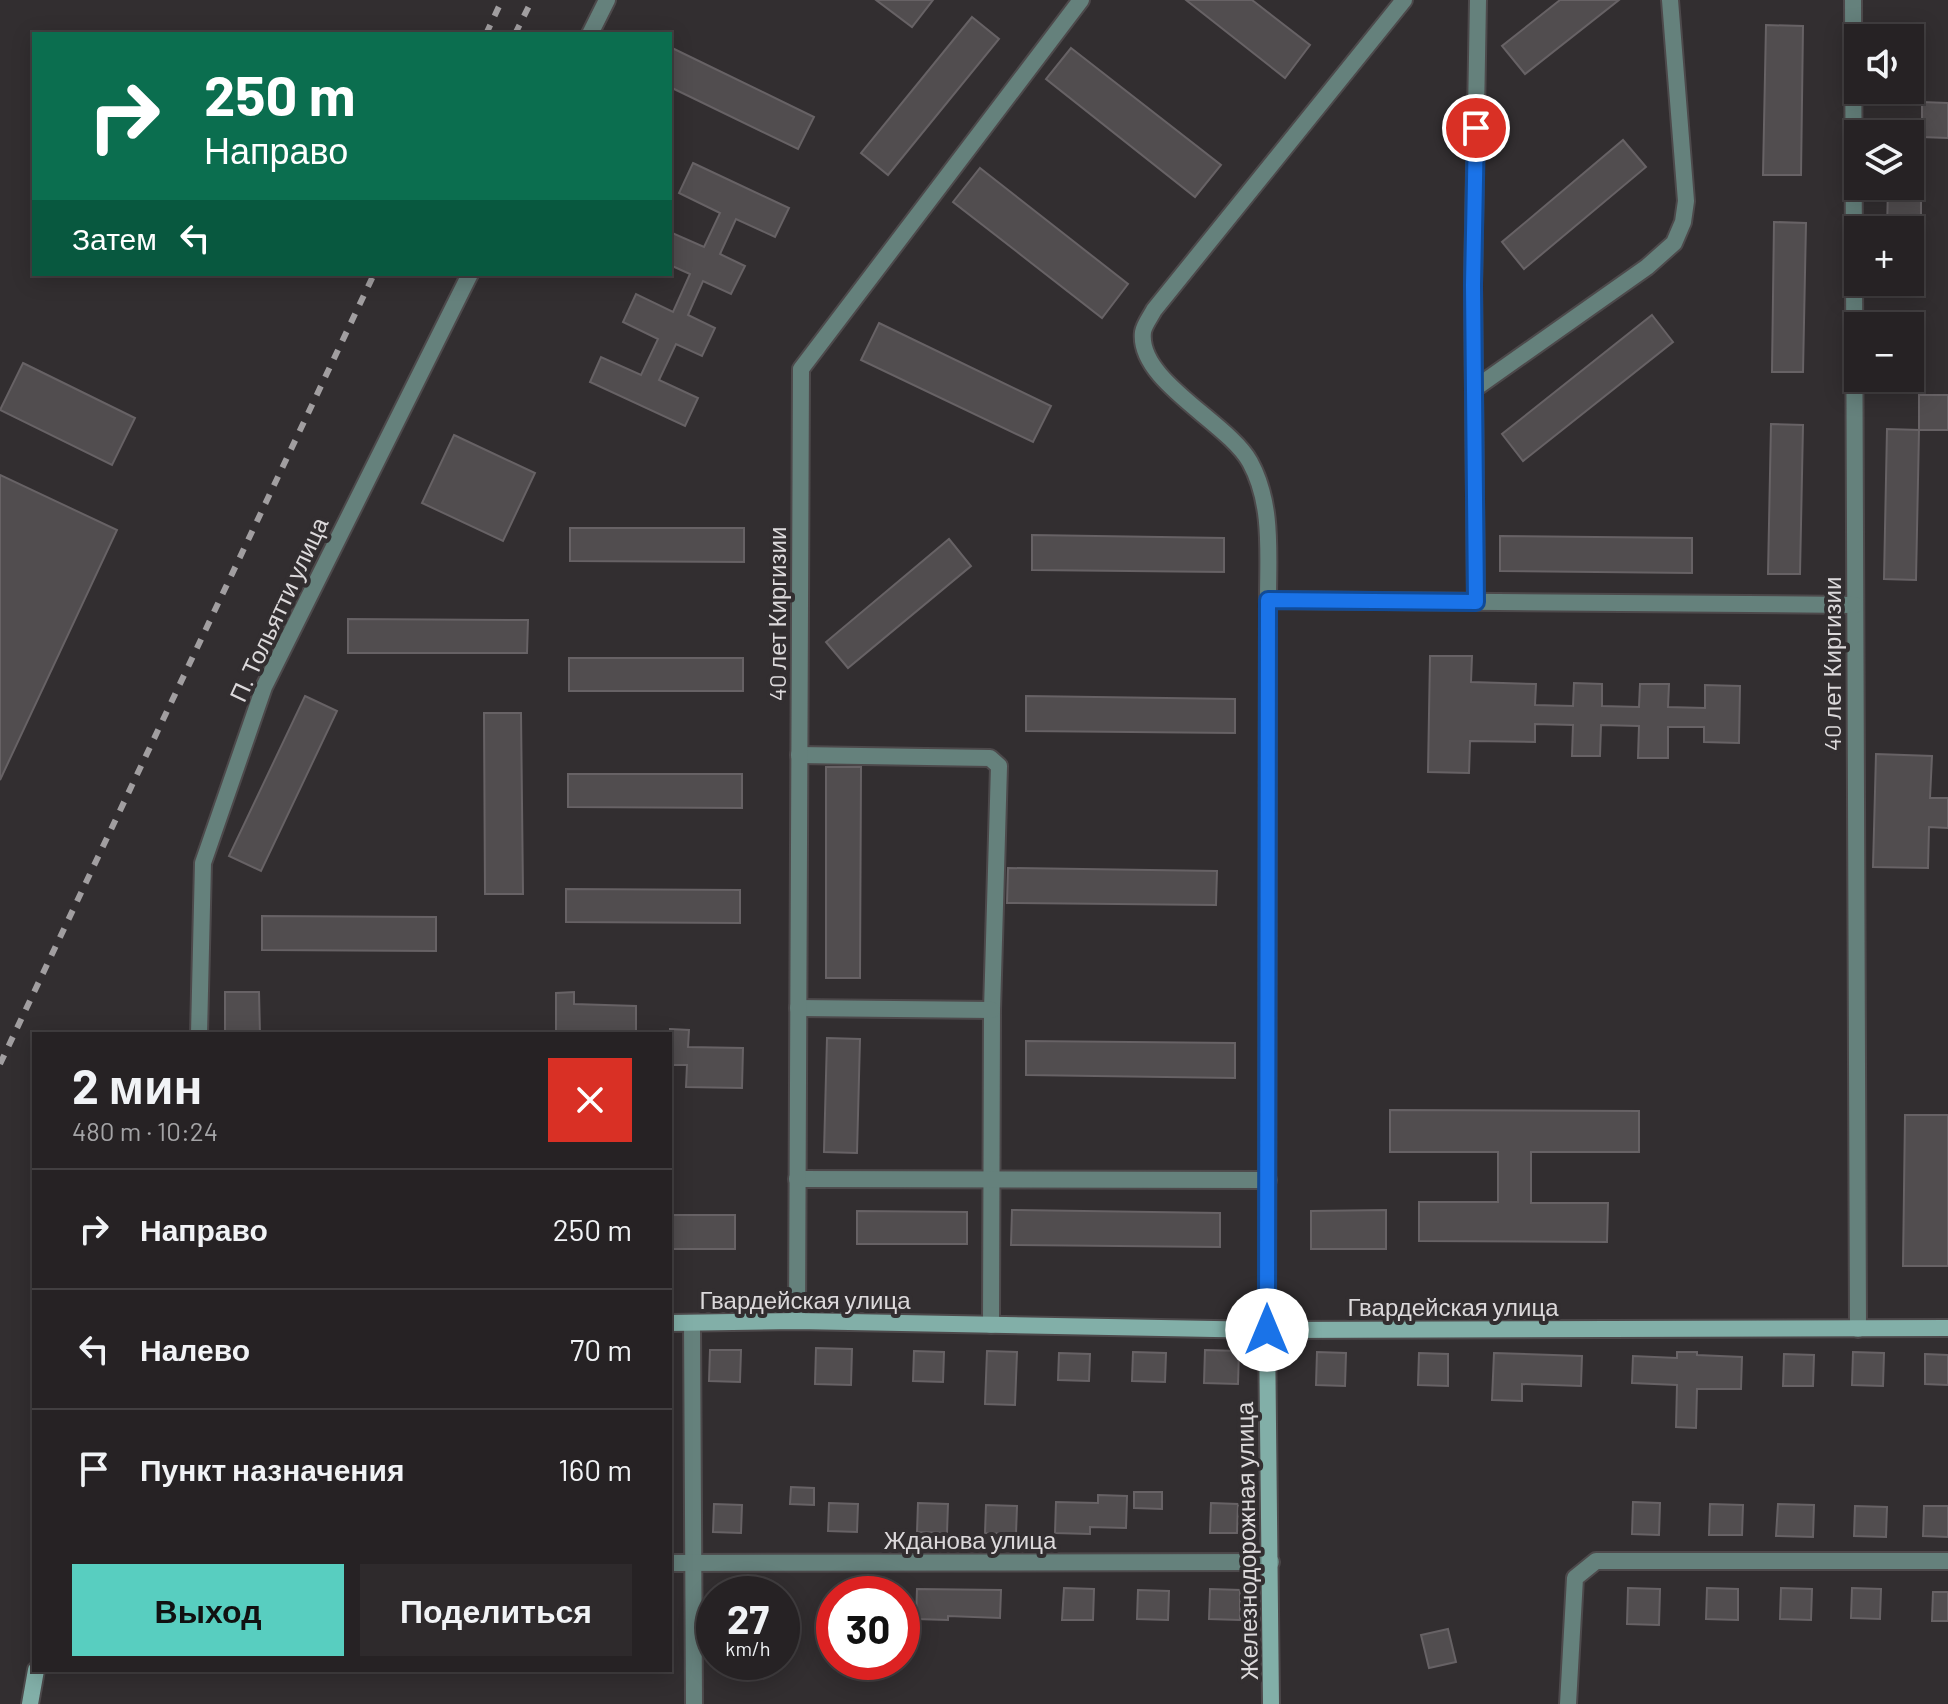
<!DOCTYPE html>
<html lang="ru">
<meta charset="utf-8">
<style>
:root{--surface:#262224;--page:#2e2a2c;--text:#f1f3f6;--muted:#a4a4a6;--line:#423f41;--accent:#58cec0}
body{margin:0;font-family:Barlow,sans-serif;background:var(--page);color:var(--text);height:100vh;display:flex;flex-direction:column;font-size:30px;white-space:nowrap}
*{box-sizing:border-box;margin:0}
p{font-size:26px;color:var(--muted)}
.icon{flex:none;width:44px;height:44px;fill:none;stroke:currentColor;stroke-width:2;stroke-linecap:round;stroke-linejoin:round}
.map{position:relative;flex:1;overflow:hidden}
.details{position:absolute;left:32px;top:1032px;width:640px;height:640px;display:flex;flex-direction:column;background:var(--surface);border-radius:0px;box-shadow:0 4px 20px #0003,0 0 0 2px var(--line)}
.details>*{flex:none}
.guide{position:absolute;left:32px;top:32px;width:640px;height:244px;border-radius:0px;box-shadow:0 4px 20px #0003,0 0 0 2px var(--line);background:#0b6e4f;color:#fff;overflow:hidden}
.buttons{position:absolute;left:1844px;top:24px;display:grid;gap:16px}
.buttons a{display:grid;place-items:center;width:80px;height:80px;border-radius:0px;background:var(--surface);box-shadow:0 4px 20px #0003,0 0 0 2px var(--line);font-size:40px}
.speed{position:absolute;left:696px;top:1576px;display:flex;gap:16px;font-size:40px;font-weight:700;text-align:center}
.speed>*{display:grid;place-content:center;width:104px;height:104px;border-radius:50%;background:var(--surface);box-shadow:0 4px 20px #0003,0 0 0 2px var(--line);line-height:1}
.speed small{font-size:20px;font-weight:400}
.speed .limit{border:12px solid #d22;background:#fff;color:#111}
.pin{position:absolute;display:grid;place-items:center;width:68px;height:68px;color:#fff;margin:-34px;border:4px solid #fff;border-radius:50%;box-shadow:0 2px 8px #0007}
.me{position:absolute;width:88px;margin:-44px;rotate:0deg;stroke-linejoin:round;filter:drop-shadow(0 0 6px #0008)}
.turn{display:flex;align-items:center;gap:28px;height:168px;padding:0 40px;font-size:36px}
.turn .icon{width:104px;height:104px;stroke-width:2.5}
.turn b{display:block;font-size:56px;line-height:68px}
.then{display:flex;align-items:center;height:76px;padding:0 40px;background:#0003;gap:16px;font-size:30px}
.round{display:grid;place-items:center;flex:none;width:84px;height:84px;border-radius:0px;background:var(--page)}
.overview{display:flex;align-items:center;justify-content:space-between;height:136px;padding:0 40px}
h1{font-size:48px;font-weight:700;line-height:60px}
.cta{display:flex;gap:16px;margin-top:auto;padding:16px 40px}
.cta a{flex:1;height:92px;border-radius:0px;background:var(--accent);color:#111;font-size:32px;font-weight:700;line-height:92px;text-align:center}
.cta a+a{background:var(--page);color:var(--text)}
ul{padding:0;list-style:none}
li{display:flex;align-items:center;gap:24px;height:120px;padding:0 40px;border-top:2px solid var(--line)}
li div{flex:1}
li b{display:block;font-size:30px}
li em{font-style:normal}
.map>svg:first-child{display:block}
.building{fill:#514d4f;stroke:#676265;stroke-width:2}
.lines{fill:none;stroke-linecap:round;stroke-linejoin:round}
.street-casing{stroke:#4d494b;stroke-width:20}
.secondary-casing{stroke:#4d494b;stroke-width:20}
.street{stroke:#65817c;stroke-width:16}
.secondary{stroke:#82afa8;stroke-width:16}
.rail{stroke:#a19ea0;stroke-width:6;stroke-dasharray:10 10;stroke-linecap:butt}
.route-casing{stroke:#114b97;stroke-width:20}
.route{stroke:#1a73e8;stroke-width:14}
.labels{text-anchor:middle;dominant-baseline:central;stroke-width:8;stroke-linejoin:round;paint-order:stroke}
.street-label{font-size:24px;fill:#dcd9db;stroke:#322e30}
</style>
<div class="map">
<svg width="1948" height="1704" viewBox="0 0 1948 1704">
<rect width="100%" height="100%" fill="#322e30"/>
<g class="building">
<path d="M876 0H933L912 27Z"/>
<path d="M1186 0H1252L1310 45 1285 78Z"/>
<path d="M1560 0H1619L1525 74 1502 46Z"/>
<path d="M972 17 999 39 888 175 861 153Z"/>
<path d="M1766 25 1803 26 1801 175H1763Z"/>
<path d="M670 47 814 117 798 149 670 87Z"/>
<path d="M1071 48 1221 165 1195 197 1046 79Z"/>
<path d="M1922 102 1948 103V138L1922 137Z"/>
<path d="M1623 140 1646 167 1524 269 1502 242Z"/>
<path d="M693 163 789 208 775 237 736 219 720 254 745 266 731 294 703 281 688 315 715 328 702 356 676 344 659 380 698 398 685 426 590 382 601 357 641 375 658 339 623 322 636 294 673 312 690 274 670 265V232L704 247 720 213 679 193Z"/>
<path d="M980 168 1128 284 1102 318 953 202Z"/>
<path d="M1888 186H1921V230H1887Z"/>
<path d="M1774 222 1806 223 1803 372H1772Z"/>
<path d="M1652 315 1673 342 1523 461 1502 434Z"/>
<path d="M879 323 1051 406 1033 442 861 360Z"/>
<path d="M23 363 135 418 112 465 0 410Z"/>
<rect x="1919" y="395" width="29" height="35"/>
<path d="M1771 424 1803 425 1800 574H1768Z"/>
<path d="M1887 429 1919 430 1916 580 1884 579Z"/>
<path d="M454 435 535 473 503 541 422 503Z"/>
<path d="M0 475 117 530 0 780Z"/>
<path d="M570 528H744V562L570 561Z"/>
<path d="M1032 535 1224 538V572L1032 570Z"/>
<path d="M1500 536 1692 538V573L1500 571Z"/>
<path d="M949 539 971 566 848 668 826 642Z"/>
<path d="M348 619 528 620 527 653H348Z"/>
<path d="M1430 656H1472L1471 682 1536 684 1535 705 1573 706 1574 683 1602 684V706L1639 707 1640 684H1669L1668 707 1705 708V685L1740 686 1739 743 1704 742V727H1668V758H1638L1639 726 1601 725 1600 756H1572L1573 725 1535 724V742L1470 741 1469 773 1428 772Z"/>
<rect x="569" y="658" width="174" height="33"/>
<path d="M305 696 337 711 261 871 229 856Z"/>
<path d="M1026 696 1235 699V733L1026 731Z"/>
<path d="M484 713H521L523 894H485Z"/>
<path d="M1876 754 1932 756 1930 798H1948V828L1929 827 1928 868 1873 867Z"/>
<path d="M826 767H861L860 978H826Z"/>
<path d="M568 774H742V808L568 807Z"/>
<path d="M1008 868 1217 871 1216 905 1007 903Z"/>
<path d="M566 889 740 890V923L566 922Z"/>
<path d="M262 916 436 917V951L262 950Z"/>
<path d="M225 992H259L260 1034H225Z"/>
<path d="M574 992V1004L636 1006V1034H556V993Z"/>
<path d="M670 1029 689 1030 688 1047 743 1048 742 1088 686 1087 687 1065H670Z"/>
<path d="M827 1038 860 1039 857 1153 824 1152Z"/>
<path d="M1026 1041 1235 1043V1078L1026 1075Z"/>
<path d="M1390 1110 1639 1111V1152H1531V1203H1608L1607 1242 1419 1241V1202H1498V1152H1390Z"/>
<path d="M1905 1115H1948V1266H1903Z"/>
<path d="M1012 1210 1220 1213V1247L1011 1245Z"/>
<path d="M1386 1210V1249H1311V1211Z"/>
<path d="M857 1211 967 1212V1244H857Z"/>
<rect x="670" y="1215" width="65" height="34"/>
<path d="M816 1348 852 1349 851 1385 815 1384Z"/>
<path d="M710 1350H741L740 1382 709 1381Z"/>
<path d="M1205 1350 1239 1351 1238 1384 1204 1383Z"/>
<path d="M914 1351 944 1352 943 1382 913 1381Z"/>
<path d="M987 1351 1017 1352 1015 1405 985 1404Z"/>
<path d="M1133 1352 1166 1353 1165 1382 1132 1381Z"/>
<path d="M1317 1352 1346 1353 1345 1386 1316 1385Z"/>
<path d="M1677 1352H1697V1355L1742 1357 1741 1389H1697L1696 1428 1676 1427 1677 1385 1632 1383 1633 1356 1677 1358Z"/>
<path d="M1853 1352 1884 1353 1883 1386 1852 1385Z"/>
<path d="M1059 1353 1090 1354 1089 1381 1058 1380Z"/>
<path d="M1419 1353 1448 1354V1386L1418 1385Z"/>
<path d="M1494 1353 1582 1356 1581 1386 1522 1384V1401L1492 1400Z"/>
<path d="M1784 1354 1814 1355 1813 1386H1783Z"/>
<path d="M1925 1354 1948 1355V1385L1925 1384Z"/>
<path d="M791 1487 814 1488V1505L790 1504Z"/>
<path d="M1134 1492H1162V1509L1134 1508Z"/>
<path d="M1098 1495 1127 1496 1126 1528 1090 1527V1534L1055 1533 1056 1502 1098 1503Z"/>
<path d="M1633 1502 1660 1503 1659 1535 1632 1534Z"/>
<path d="M829 1503 858 1504 857 1532 828 1531Z"/>
<path d="M918 1503 948 1504 947 1533 917 1532Z"/>
<path d="M1211 1503 1238 1504 1237 1533H1210Z"/>
<path d="M714 1504 742 1505 741 1533 713 1532Z"/>
<path d="M1710 1504 1743 1505 1742 1535H1709Z"/>
<path d="M1778 1504 1814 1505 1813 1537 1776 1536Z"/>
<path d="M986 1505 1017 1506 1016 1534 985 1533Z"/>
<path d="M1855 1506 1887 1507 1886 1537 1854 1536Z"/>
<path d="M1924 1506H1948V1537L1923 1536Z"/>
<path d="M1064 1588 1094 1589 1093 1620H1062Z"/>
<path d="M1628 1588 1660 1589 1659 1625 1627 1624Z"/>
<path d="M1707 1588 1738 1589V1620L1706 1619Z"/>
<path d="M1781 1588 1812 1589 1811 1620 1780 1619Z"/>
<path d="M1852 1588 1881 1589 1880 1619 1851 1618Z"/>
<path d="M917 1589 1001 1590 1000 1618 948 1616V1620L916 1619Z"/>
<path d="M1210 1589 1240 1590V1620L1209 1619Z"/>
<path d="M1138 1590 1169 1591 1168 1620 1137 1619Z"/>
<path d="M1933 1592H1948V1621H1932Z"/>
<path d="M1448 1629 1456 1662 1429 1668 1421 1635Z"/>
</g>
<g class="lines">
<defs>
<g id="street">
<path d="M1853 0 1858 1329"/>
<path d="M590 34 607 0"/>
<path d="M1474 389 1647 267 1674 243 1683 222 1686 201 1670 0"/>
<path d="M1268 600 1855 605"/>
<path d="M1476 602 1473 285 1478 0"/>
<path d="M799 755 990 758 999 766 992 1010 991 1325"/>
<path d="M798 1008 992 1010"/>
<path d="M199 1034 203 863 264 687 470 274"/>
<path d="M797 1179 1268 1180"/>
<path d="M797 1321 801 369 1081 0"/>
<path d="M692 1323 694 1704"/>
<path d="M1267 1330 1268 600C1268 553 1273 504 1250 462 1228 422 1137 381 1143 332 1144 325 1151 316 1154 310L1404 0"/>
<path d="M670 1563 1271 1562"/>
<path d="M1568 1704 1575 1578 1596 1561H1948"/>
</g>
<g id="secondary">
<path d="M670 1323 797 1321 1267 1330 1948 1328"/>
<path d="M1267 1330 1271 1704"/>
<path d="M30 1704 36 1670"/>
</g>
</defs>
<use href="#street" class="street-casing"/>
<use href="#secondary" class="secondary-casing"/>
<use href="#street" class="street"/>
<use href="#secondary" class="secondary"/>
<g class="rail">
<path d="M486 34 502 0"/>
<path d="M515 34 532 0"/>
<path d="M0 1064 374 274"/>
</g>
</g>
<g class="lines">
<defs>
<path id="route" d="M1267 1330 1268 600 1476 602 1473 285 1476 128"/>
</defs>
<use href="#route" class="route-casing"/>
<use href="#route" class="route"/>
</g>
<g class="labels">
<g class="street-label">
<text transform="translate(278 609) rotate(-65)">П. Тольятти улица</text>
<text transform="translate(776 614) rotate(-90)">40 лет Киргизии</text>
<text transform="translate(1831 664) rotate(-90)">40 лет Киргизии</text>
<text x="805" y="1299">Гвардейская улица</text>
<text x="1453" y="1306">Гвардейская улица</text>
<text x="970" y="1539">Жданова улица</text>
<text transform="translate(1246 1541) rotate(-91)">Железнодорожная улица</text>
</g>
</g>
</svg>
<div class="buttons">
<a><svg class="icon" aria-label="sound" viewBox="0 0 24 24"><path d="M4 9h4l5-4v14l-5-4H4zM17 9q2 3 0 6"/></svg></a>
<a><svg class="icon" aria-label="layers" viewBox="0 0 24 24"><path d="M12 4l9 5-9 5-9-5zM3 14l9 5 9-5"/></svg></a>
<a>+</a>
<a>−</a>
</div>
<div class="speed"><div>27<small>km/h</small></div><div class="limit">30</div></div>
<div class="pin" style="left:1476px;top:128px;background:#d93025"><svg class="icon" aria-label="arrive" viewBox="0 0 24 24"><path d="M6 21V4h12l-3 4 3 4H6"/></svg></div>
<svg class="me" style="left:1267px;top:1330px" viewBox="-20 -20 40 40"><circle r="19" fill="#fff"/><path d="M0-13L10 11 0 6-10 11z" fill="#1a73e8"/></svg>
<div class="guide">
<div class="turn"><svg class="icon" aria-label="right" viewBox="0 0 24 24"><path d="M7 20v-9h11M14 6l5 5-5 5"/></svg><div><b>250 m</b>Направо</div></div>
<div class="then">Затем<svg class="icon" aria-label="left" viewBox="0 0 24 24"><path d="M17 20v-9H6M10 6l-5 5 5 5"/></svg></div>
</div>
<section class="details">
<div class="overview"><div><h1>2 мин</h1><p>480 m · 10:24</p></div><a class="round" style="background:#d93025;color:#fff"><svg class="icon" aria-label="close" viewBox="0 0 24 24"><path d="M6 6l12 12M18 6L6 18"/></svg></a></div>
<ul>
<li><svg class="icon" aria-label="right" viewBox="0 0 24 24"><path d="M7 20v-9h11M14 6l5 5-5 5"/></svg><div><b>Направо</b></div><em>250 m</em></li>
<li><svg class="icon" aria-label="left" viewBox="0 0 24 24"><path d="M17 20v-9H6M10 6l-5 5 5 5"/></svg><div><b>Налево</b></div><em>70 m</em></li>
<li><svg class="icon" aria-label="arrive" viewBox="0 0 24 24"><path d="M6 21V4h12l-3 4 3 4H6"/></svg><div><b>Пункт назначения</b></div><em>160 m</em></li>
</ul>
<div class="cta"><a>Выход</a><a>Поделиться</a></div>
</section>
</div>
